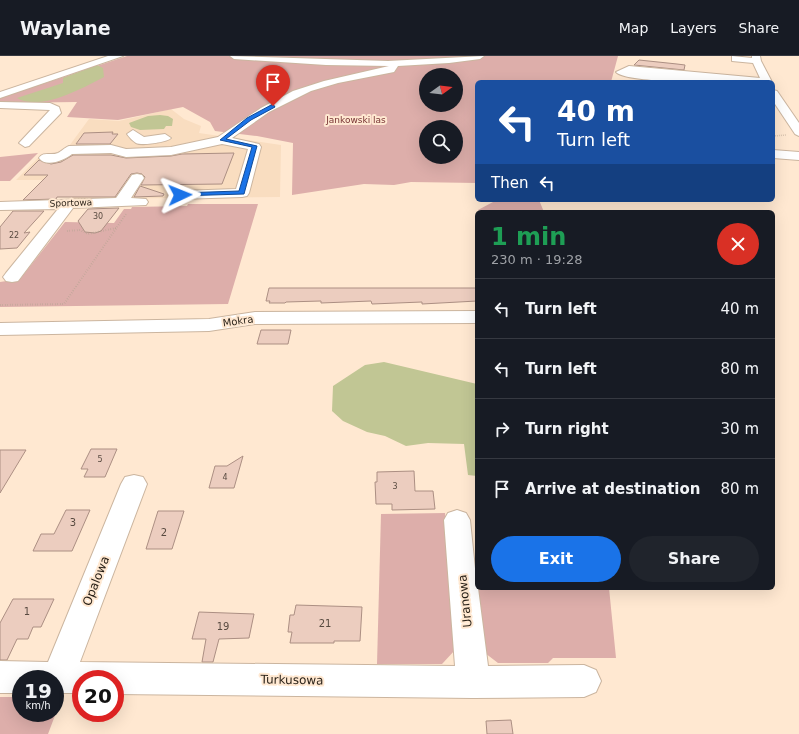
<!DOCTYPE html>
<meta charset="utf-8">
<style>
:root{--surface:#171b24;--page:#20242c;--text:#f1f3f6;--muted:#9ea1a6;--line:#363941;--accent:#1a73e8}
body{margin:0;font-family:"DejaVu Sans",sans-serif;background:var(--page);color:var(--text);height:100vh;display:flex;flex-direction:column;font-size:15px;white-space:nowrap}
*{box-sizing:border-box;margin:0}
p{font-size:13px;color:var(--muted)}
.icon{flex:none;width:22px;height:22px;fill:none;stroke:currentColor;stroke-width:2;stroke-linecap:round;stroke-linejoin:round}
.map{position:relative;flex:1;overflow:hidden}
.panel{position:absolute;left:475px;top:154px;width:300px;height:380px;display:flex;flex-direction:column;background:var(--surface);border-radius:6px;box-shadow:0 4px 16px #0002}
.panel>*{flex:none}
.guide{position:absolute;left:475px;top:24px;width:300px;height:122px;border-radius:6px;box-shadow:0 4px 16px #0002;background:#1a4fa0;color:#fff;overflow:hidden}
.needle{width:26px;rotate:75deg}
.tools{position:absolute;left:419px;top:12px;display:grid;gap:8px}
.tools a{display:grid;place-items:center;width:44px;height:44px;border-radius:50%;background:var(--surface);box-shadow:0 4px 16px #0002;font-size:20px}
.speed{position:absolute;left:12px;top:614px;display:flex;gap:8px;font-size:20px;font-weight:700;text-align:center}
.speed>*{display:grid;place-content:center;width:52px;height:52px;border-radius:50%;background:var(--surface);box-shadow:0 4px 16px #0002;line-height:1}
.speed small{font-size:10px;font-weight:400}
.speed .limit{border:6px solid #d22;background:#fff;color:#111}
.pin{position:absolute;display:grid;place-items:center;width:34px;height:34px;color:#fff;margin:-41px -17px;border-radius:50% 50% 50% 0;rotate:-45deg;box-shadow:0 0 4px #0007}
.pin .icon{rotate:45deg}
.me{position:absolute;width:44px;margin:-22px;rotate:88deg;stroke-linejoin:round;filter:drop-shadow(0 0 3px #0008)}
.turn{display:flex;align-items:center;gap:14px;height:84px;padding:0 16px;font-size:18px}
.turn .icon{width:52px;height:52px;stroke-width:2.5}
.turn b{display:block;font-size:28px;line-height:34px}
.then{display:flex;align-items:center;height:38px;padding:0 16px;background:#0003;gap:8px;font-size:15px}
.round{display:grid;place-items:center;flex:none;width:42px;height:42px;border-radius:21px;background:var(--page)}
.summary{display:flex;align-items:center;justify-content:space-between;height:68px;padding:0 16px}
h1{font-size:24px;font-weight:700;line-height:30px;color:#1e9e55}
.cta{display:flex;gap:8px;margin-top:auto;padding:8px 16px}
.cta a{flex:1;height:46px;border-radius:24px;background:var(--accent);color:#fff;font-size:16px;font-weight:700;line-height:46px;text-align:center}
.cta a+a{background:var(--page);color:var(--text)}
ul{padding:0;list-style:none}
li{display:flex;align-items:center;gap:12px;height:60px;padding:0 16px;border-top:1px solid var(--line)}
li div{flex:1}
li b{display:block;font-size:15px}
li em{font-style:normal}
header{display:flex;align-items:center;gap:24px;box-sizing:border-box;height:56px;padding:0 20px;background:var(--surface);border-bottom:1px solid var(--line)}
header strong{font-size:19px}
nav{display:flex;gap:22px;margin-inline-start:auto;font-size:14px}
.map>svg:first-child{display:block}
.built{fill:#f9ddc0}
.green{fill:#ddaeaa;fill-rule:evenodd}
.water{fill:#c1c694}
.building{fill:#eccdbf;stroke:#ac8f83}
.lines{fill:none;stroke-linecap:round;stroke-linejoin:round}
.minor-casing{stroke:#cbb59f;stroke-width:2}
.path-far1{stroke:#b6a492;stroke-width:1.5;stroke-dasharray:0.5 1.5;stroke-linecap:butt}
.path{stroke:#b6a492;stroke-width:2;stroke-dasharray:0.5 2;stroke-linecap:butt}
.minor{fill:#fff;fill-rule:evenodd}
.route{fill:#1a73e8;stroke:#114b97}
.labels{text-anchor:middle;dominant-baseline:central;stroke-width:4;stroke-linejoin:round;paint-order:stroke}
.number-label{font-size:8px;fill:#584a40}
.far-park-label{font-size:9px;fill:#783433;stroke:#ffe8d1}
.far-street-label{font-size:9px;fill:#271f16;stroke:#ffe8d1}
.street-label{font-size:10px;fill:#271f16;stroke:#ffe8d1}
.near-number-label{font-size:10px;fill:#584a40}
.near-street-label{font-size:12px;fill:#271f16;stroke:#ffe8d1}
</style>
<header>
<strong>Waylane</strong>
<nav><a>Map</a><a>Layers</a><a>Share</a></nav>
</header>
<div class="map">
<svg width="799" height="678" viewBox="0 0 799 678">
<rect width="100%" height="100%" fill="#ffe8d1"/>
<path class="built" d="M171 53 184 63 201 70 199 77 281 89 280 141 71 143 81 130 64 124H16L42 98 64 97 89 63 119 65Z"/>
<g class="green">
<path d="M127 0H618L611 26H477V127L411 126 394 129 364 128 292 139 293 87 257 80 215 75 210 66 183 51 118 64 67 61 77 46 0 47V42ZM426 19H456V49H426ZM426 71H456V101H426Z"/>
<path d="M38 97 10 125H0V101Z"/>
<path d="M512 144H539L544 156H482L478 154 493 146Z"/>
<path d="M188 148H258L228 248 0 251V226L20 223 65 166 114 167 124 153H131L132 151 187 150Z"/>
<path d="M445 457 455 594 442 608H377L381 458Z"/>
<path d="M478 532H609L616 602H553L548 607H498L485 597Z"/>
<path d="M0 641H21V657H55V641H62L48 678H0Z"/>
</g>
<g class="water">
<path d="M97 9 103 12 104 21C83 32 40 56 17 42L63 27V22Z"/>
<path d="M160 59 168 60 173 63 172 70H166L164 73 140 74 131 71 129 67 148 60Z"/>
<path d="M384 306 477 328V420L468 419 464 388 428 387 406 390 385 380 367 376 343 365 332 355 333 330 365 309Z"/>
</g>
<g class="building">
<path d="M639 4 677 8 685 9 684 14 634 9Z"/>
<path d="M113 76 112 78H118L110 88H76L84 77Z"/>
<path d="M234 97 222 128 141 129 145 121 142 118 137 117 131 118 115 141H57L56 143 23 144 48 119H24L39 104 51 108 61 106 73 99H111L126 102 171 100 182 98Z"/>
<path d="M140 130 164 138 163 140 134 141Z"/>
<path d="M119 152 101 175 95 177 85 176 78 165 88 153Z"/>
<path d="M13 155H44L24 177 30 176 17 192 0 193V171Z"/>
<path d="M269 232H477V245L422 248V246L372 248 371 245 321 247V245L286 246 285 247H269L270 245H266Z"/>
<path d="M261 274H291L288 288H257Z"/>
<path d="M91 393H117L105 421H84L88 413H81Z"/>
<path d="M0 394H26L0 437Z"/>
<path d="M243 400 234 432H209L215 410H227Z"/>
<path d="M414 415 415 435H433L435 453 392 454V448H376L375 426H377V416Z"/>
<path d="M66 454H90L72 495H33L41 478H54Z"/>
<path d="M158 455H184L172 493H146Z"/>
<path d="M13 543H54L41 571H33L28 583H17L7 604H0V567Z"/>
<path d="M296 549 362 551 360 585H334V587H290L292 576H288L290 559H294Z"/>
<path d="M199 556 254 558 249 582 219 583 213 606H202L206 583H192Z"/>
<path d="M511 664 513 678H487L486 665Z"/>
</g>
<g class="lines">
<defs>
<g id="minor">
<path d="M108 0H123L0 42V36Z"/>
<path d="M230 0 388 5 484 0 480 3 449 7 398 10 394 16 338 27 311 35 269 56 232 82 259 88 261 91 249 137 247 140 242 141 180 143 175 142 173 139 175 136 180 135 236 133 248 93 222 88 171 99 126 101 111 97 72 98C65 104 46 112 39 102 43 95 51 100 58 97 62 95 64 92 69 90L111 89 126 93 171 91 218 81 261 52 293 35 324 25 389 10 326 9 234 3Z"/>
<path d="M732 0 752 2V0H760L761 5 772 26 716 24 717 26C700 26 625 26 616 16L629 10 760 22 753 7 732 5Z"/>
<path d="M773 34 777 35 799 67V80L795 78 773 45Z"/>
<path d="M0 46 50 47 59 51 61 57 29 90 25 91 19 87 50 54 0 52Z"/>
<path d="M133 74 144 81 165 78 171 82C168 86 142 90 136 87 133 85 129 81 127 78Z"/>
<path d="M773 94 799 96V104L773 102Z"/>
<path d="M137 118 142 119 144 122 131 142 146 143 148 146 146 149 73 152 18 225 12 226 6 225 3 221 6 217 58 153 0 154V146L116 142 132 119Z"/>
<path d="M477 255V267L255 268 209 275 0 279V267L209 263 255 256Z"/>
<path d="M134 419 143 421 147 428 80 606 455 610 444 464 448 457 457 454 466 457 470 464 477 532H478L488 610 584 609 596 614 601 625 596 636 584 641 473 642 115 638V623H81V637H55V623H21V637H0V605L48 606 121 428 125 421Z"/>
</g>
</defs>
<use href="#minor" class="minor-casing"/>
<path class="path-far1" d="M773 80 786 79"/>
<g class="path">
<path d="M67 175 80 174 88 178 116 172"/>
<path d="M0 249 64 248 126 158"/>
</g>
<use href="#minor" class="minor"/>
</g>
<path class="route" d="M273 48 275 51 251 64 226 83 257 90 244 138 178 140 177 139 180 137 239 135 252 91 220 84 247 62Z"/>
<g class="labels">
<g class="number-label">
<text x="98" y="160">30</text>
<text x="14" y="179">22</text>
<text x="100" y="403">5</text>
<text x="225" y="421">4</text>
<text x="395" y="430">3</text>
</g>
<g class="far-park-label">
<text x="356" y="64">Jankowski las</text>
</g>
<g class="far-street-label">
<text transform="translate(71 147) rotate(-2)">Sportowa</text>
</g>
<g class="street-label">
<text transform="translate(238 265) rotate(-8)">Mokra</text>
</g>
<g class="near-number-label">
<text x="73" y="466">3</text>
<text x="164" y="476">2</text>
<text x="27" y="555">1</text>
<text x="325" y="567">21</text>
<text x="223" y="570">19</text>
</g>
<g class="near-street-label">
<text transform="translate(96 525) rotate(-68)">Opalowa</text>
<text transform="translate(465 545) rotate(-96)">Uranowa</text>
<text transform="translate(292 624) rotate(1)">Turkusowa</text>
</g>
</g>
</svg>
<div class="tools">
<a><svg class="needle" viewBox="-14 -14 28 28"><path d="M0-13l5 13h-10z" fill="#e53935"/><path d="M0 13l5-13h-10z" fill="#9ea1a6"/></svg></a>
<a><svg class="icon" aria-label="search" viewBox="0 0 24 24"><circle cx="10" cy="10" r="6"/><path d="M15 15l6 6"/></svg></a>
</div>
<div class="speed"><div>19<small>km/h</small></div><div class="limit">20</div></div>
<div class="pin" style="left:273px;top:50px;background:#d93025"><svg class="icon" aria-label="arrive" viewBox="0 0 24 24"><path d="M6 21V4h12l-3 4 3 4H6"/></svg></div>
<svg class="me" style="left:180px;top:139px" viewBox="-20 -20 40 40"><path d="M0-17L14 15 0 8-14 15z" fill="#1a73e8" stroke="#fff" stroke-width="4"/></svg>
<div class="guide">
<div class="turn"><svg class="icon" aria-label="left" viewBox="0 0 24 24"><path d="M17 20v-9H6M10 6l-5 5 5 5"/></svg><div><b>40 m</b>Turn left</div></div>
<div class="then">Then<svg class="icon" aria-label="left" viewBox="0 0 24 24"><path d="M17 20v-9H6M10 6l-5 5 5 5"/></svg></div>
</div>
<section class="panel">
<div class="summary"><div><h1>1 min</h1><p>230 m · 19:28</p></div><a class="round" style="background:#d93025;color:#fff"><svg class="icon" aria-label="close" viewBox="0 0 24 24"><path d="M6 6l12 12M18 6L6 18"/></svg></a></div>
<ul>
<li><svg class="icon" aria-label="left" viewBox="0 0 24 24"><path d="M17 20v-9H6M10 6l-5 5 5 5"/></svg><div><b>Turn left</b></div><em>40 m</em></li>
<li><svg class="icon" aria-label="left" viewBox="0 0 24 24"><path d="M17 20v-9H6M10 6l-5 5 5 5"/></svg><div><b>Turn left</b></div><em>80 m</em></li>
<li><svg class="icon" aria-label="right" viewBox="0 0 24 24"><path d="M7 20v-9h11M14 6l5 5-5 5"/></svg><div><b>Turn right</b></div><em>30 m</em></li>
<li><svg class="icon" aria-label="arrive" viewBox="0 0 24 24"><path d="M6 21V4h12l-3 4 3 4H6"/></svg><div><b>Arrive at destination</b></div><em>80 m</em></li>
</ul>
<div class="cta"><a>Exit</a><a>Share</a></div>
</section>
</div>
